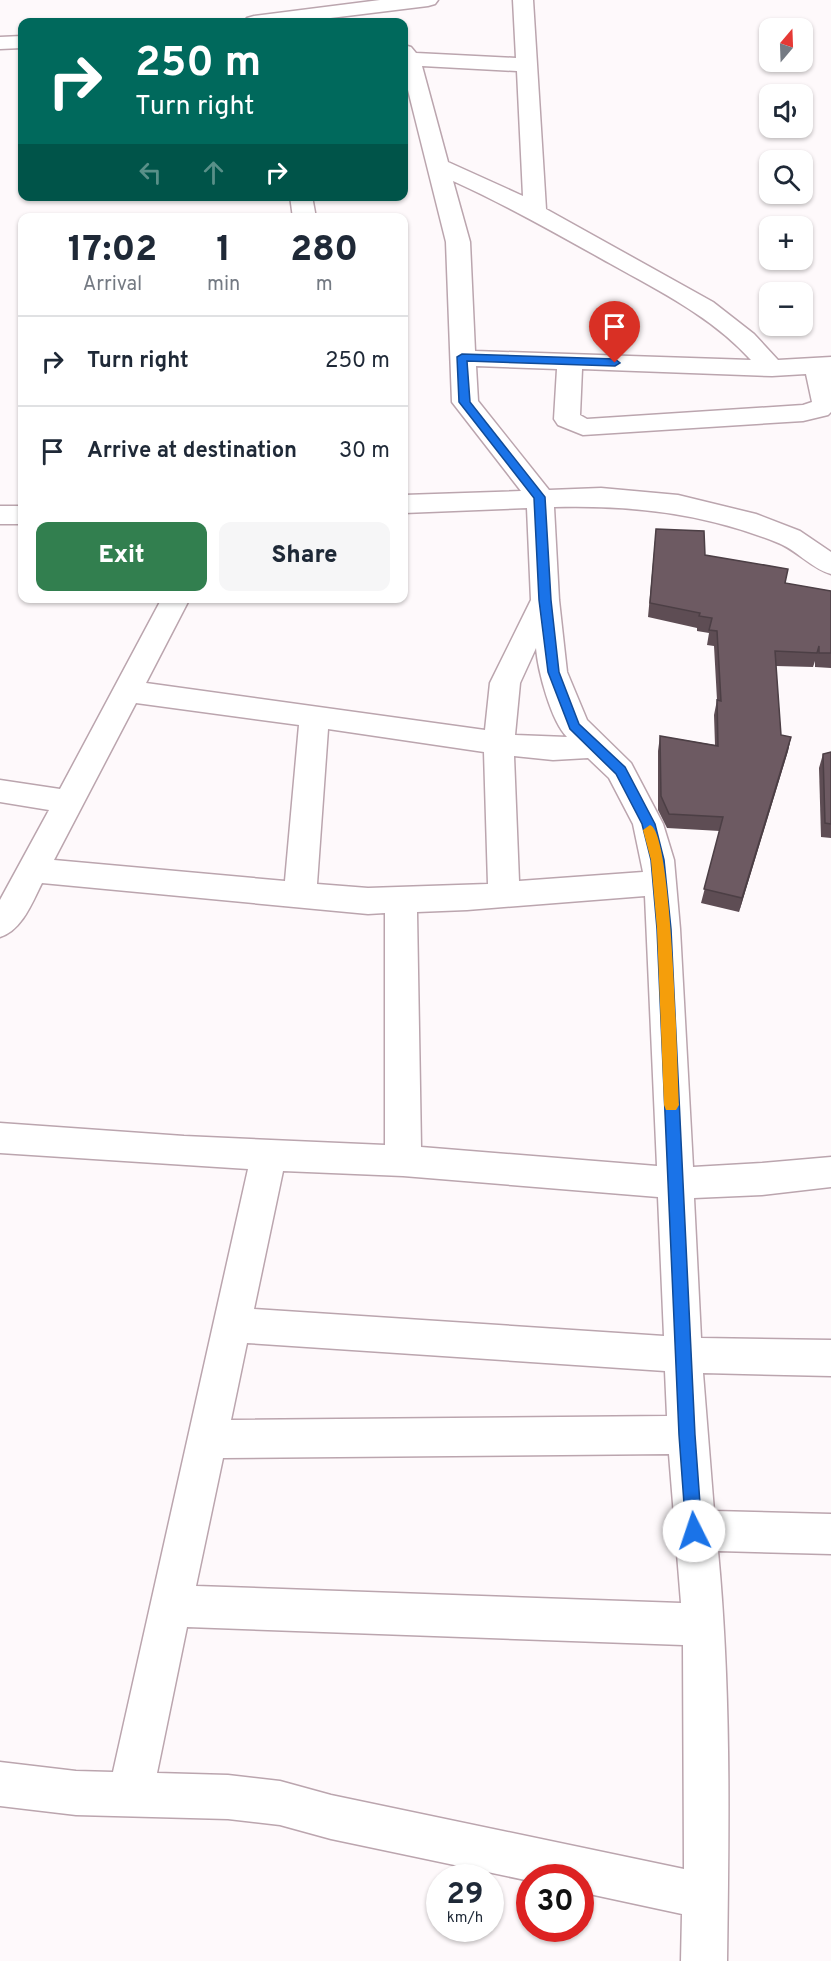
<!DOCTYPE html>
<meta charset="utf-8">
<style>
:root{--surface:#fff;--page:#f6f6f7;--text:#1f2937;--muted:#747a83;--line:#e0e1e3;--accent:#327f4f}
body{margin:0;font-family:Overpass,sans-serif;background:var(--page);color:var(--text);height:100vh;display:flex;flex-direction:column;font-size:22px;white-space:nowrap}
*{box-sizing:border-box;margin:0}
p{font-size:20px;color:var(--muted)}
.icon{flex:none;width:33px;height:33px;fill:none;stroke:currentColor;stroke-width:2;stroke-linecap:round;stroke-linejoin:round}
.map{position:relative;flex:1;overflow:hidden}
.drawer{position:absolute;left:18px;top:213px;width:390px;height:390px;display:flex;flex-direction:column;background:var(--surface);border-radius:12px;box-shadow:0 2px 4px #0004}
.drawer>*{flex:none}
.guide{position:absolute;left:18px;top:18px;width:390px;height:183px;border-radius:12px;box-shadow:0 2px 4px #0004;background:#00695c;color:#fff;overflow:hidden}
.needle{width:39px;rotate:19deg}
.buttons{position:absolute;left:759px;top:18px;display:grid;gap:12px}
.buttons a{display:grid;place-items:center;width:54px;height:54px;border-radius:12px;background:var(--surface);box-shadow:0 2px 4px #0004;font-size:30px}
.speed{position:absolute;left:426px;top:1864px;display:flex;gap:12px;font-size:30px;font-weight:700;text-align:center}
.speed>*{display:grid;place-content:center;width:78px;height:78px;border-radius:50%;background:var(--surface);box-shadow:0 2px 4px #0004;line-height:1}
.speed small{font-size:15px;font-weight:400}
.speed .limit{border:9px solid #d22;background:#fff;color:#111}
.pin{position:absolute;display:grid;place-items:center;width:51px;height:51px;color:#fff;margin:-62px -26px;border-radius:50% 50% 50% 0;rotate:-45deg;box-shadow:0 0 6px #0007}
.pin .icon{rotate:45deg}
.me{position:absolute;width:66px;margin:-33px;rotate:356deg;stroke-linejoin:round;filter:drop-shadow(0 0 4px #0008)}
.turn{display:flex;align-items:center;gap:21px;height:126px;padding:0 18px;font-size:27px}
.turn .icon{width:78px;height:78px;stroke-width:2.5}
.turn b{display:block;font-size:42px;line-height:51px}
.lanes{display:flex;align-items:center;height:57px;padding:0 18px;background:#0003;justify-content:center;gap:30px;direction:ltr}
.lanes .off{opacity:.35}
.eta{display:flex;justify-content:space-evenly;align-items:center;height:102px;text-align:center}
.eta b{font-size:36px;font-weight:800;line-height:42px}
.primary-button{display:flex;gap:12px;margin-top:auto;padding:12px 18px}
.primary-button a{flex:1;height:69px;border-radius:12px;background:var(--accent);color:#fff;font-size:24px;font-weight:800;line-height:69px;text-align:center}
.primary-button a+a{background:var(--page);color:var(--text)}
ul{padding:0;list-style:none}
li{display:flex;align-items:center;gap:18px;height:90px;padding:0 18px;border-top:2px solid var(--line)}
li div{flex:1}
li b{display:block;font-size:22px}
li em{font-style:normal}
.map>svg:first-child{display:block}
.lines{fill:none;stroke-linecap:round;stroke-linejoin:round}
.minor-casing{stroke:#bba5ae;stroke-width:3}
.minor{fill:#fff;fill-rule:evenodd}
.wall{fill:#5e4d54}
.shaded-wall{fill:#4c3f45}
.building{fill:#6d5a62;stroke:#4c3f45;stroke-width:1.5}
.route{fill:#1a73e8;stroke:#114b97;stroke-width:1.5}
.slow{fill:#f59e0b}
</style>
<div class="map">
<svg width="831" height="1961" viewBox="0 0 831 1961">
<rect width="100%" height="100%" fill="#fef9fb"/>
<g class="lines">
<defs>
<g id="minor">
<path d="M380 0H438L435 4 428 6 298 22H244L247 18 254 16Z"/>
<path d="M513 0H533L546 209 713 302 754 334 778 360 831 357V412L828 415 803 421 583 435 558 425 554 419 557 369 476 366 478 401 549 490 601 488 678 495 756 514 800 531 831 552V574C810 568 796 549 776 542 702 513 632 505 554 507L559 600 567 672 587 720 631 763 663 824 674 860 680 929 693 1167 762 1163 831 1157V1187L762 1195 694 1198 701 1338 831 1340V1376L703 1373 714 1511 831 1514V1554L718 1551C731 1688 729 1824 727 1961H681L682 1914 580 1892V1878H530V1881L331 1839 280 1825 228 1819 76 1815 0 1806V1762L76 1771 113 1772 248 1169 0 1153V1123L184 1136 385 1145V913L368 914 42 883C32 903 22 930 0 937V900L49 810 0 802V780L60 789 162 598H190L146 683 485 730 490 683 531 600 527 508 404 513V495L521 491 452 402 446 242 404 74V45L411 47 416 53 516 58ZM422 66 517 71 523 196 448 162ZM453 181C508 206 559 235 611 264 661 292 712 317 751 360L475 351 470 242ZM582 369 772 376 806 374 812 402 803 405 587 419 580 415ZM536 648C538 671 551 721 567 737L515 735 520 683ZM136 703 299 725 285 881 54 860ZM328 729 484 752 488 884 368 888 317 884ZM514 756 553 760 588 758 609 778 633 824 643 872 519 881ZM645 896 657 1166 421 1147 417 912 467 910ZM283 1171 403 1176 658 1197 664 1336 254 1309ZM247 1343 665 1371 667 1416 231 1420ZM669 1454 681 1603 196 1586 223 1458ZM187 1627 683 1645 684 1869 331 1795 280 1781 228 1775 157 1773Z"/>
<path d="M22 36V48L0 49V37Z"/>
<path d="M290 196H312L316 218H293Z"/>
<rect x="0" y="506" width="22" height="18"/>
</g>
</defs>
<use href="#minor" class="minor-casing"/>
<use href="#minor" class="minor"/>
</g>
<g class="wall">
<path d="M656 529 705 555 785 583 831 591V668L815 667V661L813 667 776 666 781 735 791 737 788 751 739 912 701 903 720 831 667 828 658 810V751L660 736 715 745 714 715 717 700 714 646 707 645 709 633 697 631V628L648 617Z"/>
<path d="M831 752V838L821 837 819 768 823 754Z"/>
</g>
<path class="shaded-wall" d="M791 737 788 751 739 912 742 898Z"/>
<g class="building">
<path d="M656 529 704 531 705 555 788 569 785 583 831 591V653H819V646L817 653 775 651 781 735 791 737 742 898 704 889 723 817 669 814 661 796 660 736 718 746 717 700 721 701 717 631 709 630 712 618 699 616 700 613 650 603Z"/>
<path d="M831 752V824L825 823 823 754Z"/>
</g>
<path class="route" d="M462 354 615 359 620 363 615 366 467 361 470 402 545 497 551 600 559 672 579 724 625 767 655 824 664 860 671 929 695 1435 702 1531 700 1537 694 1539 688 1537 686 1531 679 1435 657 929 651 860 642 824 616 774 570 729 548 672 539 600 534 498 459 402 457 357Z"/>
<path class="slow" d="M650 825C673 832 677 1071 679 1105L676 1110H666L664 1105 657 929 651 860 643 830Z"/>
</svg>
<div class="buttons">
<a><svg class="needle" viewBox="-14 -14 28 28"><path d="M0-13l5 13h-10z" fill="#e53935"/><path d="M0 13l5-13h-10z" fill="#747a83"/></svg></a>
<a><svg class="icon" aria-label="sound" viewBox="0 0 24 24"><path d="M4 9h4l5-4v14l-5-4H4zM17 9q2 3 0 6"/></svg></a>
<a><svg class="icon" aria-label="search" viewBox="0 0 24 24"><circle cx="10" cy="10" r="6"/><path d="M15 15l6 6"/></svg></a>
<a>+</a>
<a>−</a>
</div>
<div class="speed"><div>29<small>km/h</small></div><div class="limit">30</div></div>
<div class="pin" style="left:615px;top:363px;background:#d93025"><svg class="icon" aria-label="arrive" viewBox="0 0 24 24"><path d="M6 21V4h12l-3 4 3 4H6"/></svg></div>
<svg class="me" style="left:694px;top:1531px" viewBox="-20 -20 40 40"><circle r="19" fill="#fff"/><path d="M0-13L10 11 0 6-10 11z" fill="#1a73e8"/></svg>
<div class="guide">
<div class="turn"><svg class="icon" aria-label="right" viewBox="0 0 24 24"><path d="M7 20v-9h11M14 6l5 5-5 5"/></svg><div><b>250 m</b>Turn right</div></div>
<div class="lanes"><svg class="icon off" aria-label="left" viewBox="0 0 24 24"><path d="M17 20v-9H6M10 6l-5 5 5 5"/></svg><svg class="icon off" aria-label="ahead" viewBox="0 0 24 24"><path d="M12 20V5M6 11l6-6 6 6"/></svg><svg class="icon" aria-label="right" viewBox="0 0 24 24"><path d="M7 20v-9h11M14 6l5 5-5 5"/></svg></div>
</div>
<section class="drawer">
<div class="eta">
<div><b>17:02</b><p>Arrival</p></div>
<div><b>1</b><p>min</p></div>
<div><b>280</b><p>m</p></div>
</div>
<ul>
<li><svg class="icon" aria-label="right" viewBox="0 0 24 24"><path d="M7 20v-9h11M14 6l5 5-5 5"/></svg><div><b>Turn right</b></div><em>250 m</em></li>
<li><svg class="icon" aria-label="arrive" viewBox="0 0 24 24"><path d="M6 21V4h12l-3 4 3 4H6"/></svg><div><b>Arrive at destination</b></div><em>30 m</em></li>
</ul>
<div class="primary-button"><a>Exit</a><a>Share</a></div>
</section>
</div>
